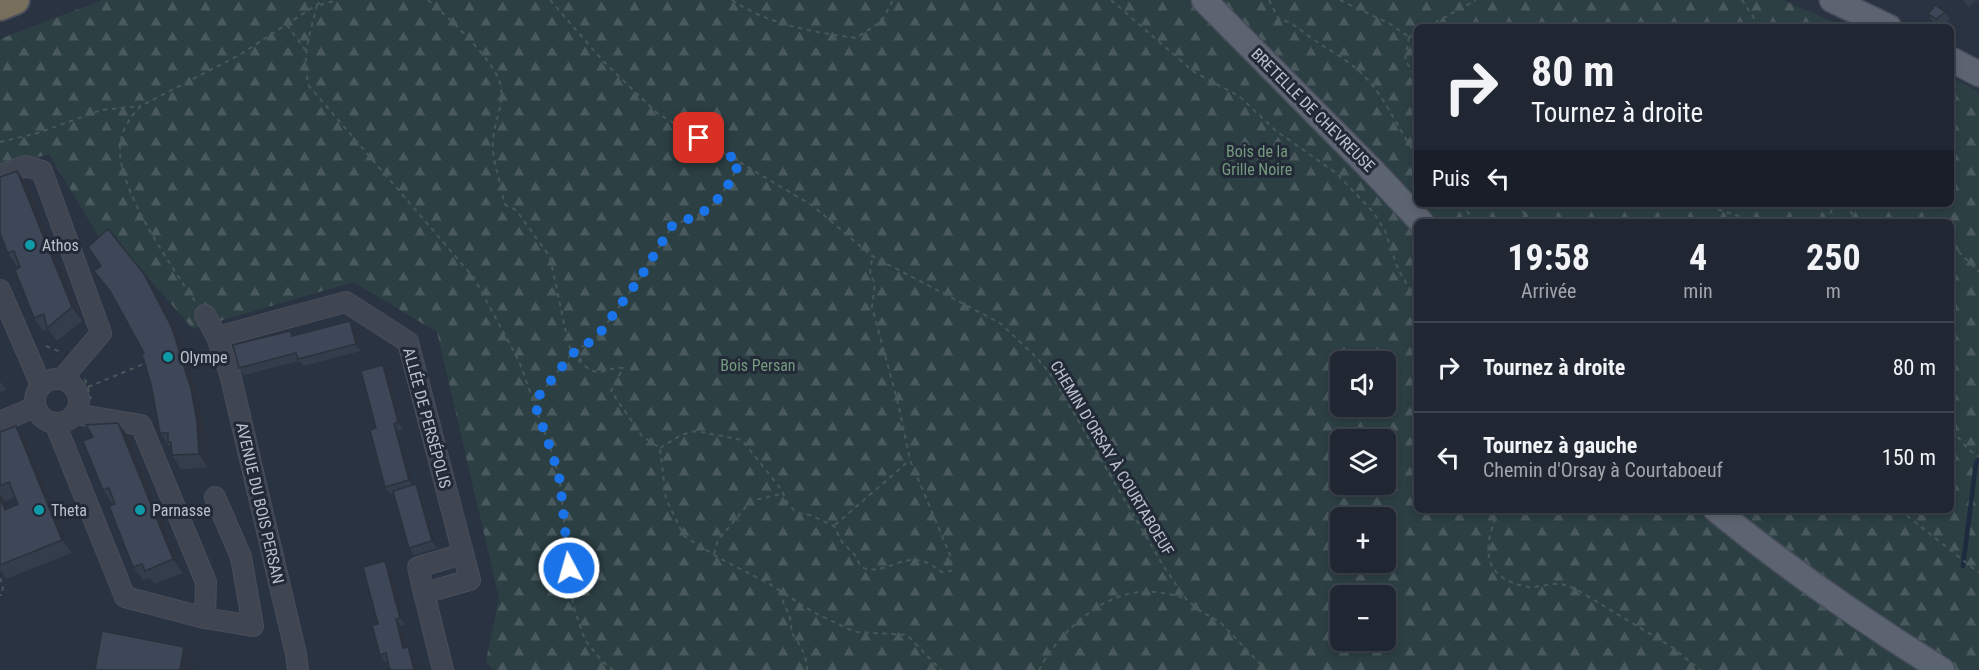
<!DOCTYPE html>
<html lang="fr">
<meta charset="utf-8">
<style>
:root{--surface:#202632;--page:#282e3a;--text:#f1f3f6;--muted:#a2a5ac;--line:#3d434d}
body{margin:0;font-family:"Roboto Condensed",sans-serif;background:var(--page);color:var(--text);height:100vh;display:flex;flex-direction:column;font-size:22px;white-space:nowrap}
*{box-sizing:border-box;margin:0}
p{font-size:20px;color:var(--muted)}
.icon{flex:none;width:33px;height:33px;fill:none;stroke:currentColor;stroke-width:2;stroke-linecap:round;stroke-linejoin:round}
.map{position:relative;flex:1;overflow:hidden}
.side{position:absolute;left:1414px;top:219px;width:540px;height:294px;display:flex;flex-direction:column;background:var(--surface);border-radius:9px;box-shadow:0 3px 9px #0003,0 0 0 2px var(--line)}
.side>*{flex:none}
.banner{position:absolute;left:1414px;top:24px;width:540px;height:183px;border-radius:9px;box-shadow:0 3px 9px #0003,0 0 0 2px var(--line);background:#202632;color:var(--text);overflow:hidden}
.fabs{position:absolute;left:1330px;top:351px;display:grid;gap:12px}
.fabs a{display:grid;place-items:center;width:66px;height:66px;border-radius:9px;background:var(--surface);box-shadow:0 3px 9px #0003,0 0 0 2px var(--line);font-size:30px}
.pin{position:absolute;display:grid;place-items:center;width:51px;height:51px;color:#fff;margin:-26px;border-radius:12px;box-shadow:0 3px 9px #0006}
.me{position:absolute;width:66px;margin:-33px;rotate:354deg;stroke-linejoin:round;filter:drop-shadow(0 0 4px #0008)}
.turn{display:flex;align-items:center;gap:21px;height:126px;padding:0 18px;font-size:27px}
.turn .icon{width:78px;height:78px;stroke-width:2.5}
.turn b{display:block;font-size:42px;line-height:51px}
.then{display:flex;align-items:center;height:57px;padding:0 18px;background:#0003;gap:12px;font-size:22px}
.eta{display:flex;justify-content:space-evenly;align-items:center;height:102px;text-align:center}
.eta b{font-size:36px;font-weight:700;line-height:42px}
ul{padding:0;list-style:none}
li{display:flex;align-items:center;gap:18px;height:90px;padding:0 18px;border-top:2px solid var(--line)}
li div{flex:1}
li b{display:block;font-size:22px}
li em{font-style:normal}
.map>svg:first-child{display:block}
.forest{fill:url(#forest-firs);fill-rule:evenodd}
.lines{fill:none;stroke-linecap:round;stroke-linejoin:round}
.stream{stroke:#1e2a3f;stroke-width:4.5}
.minor-casing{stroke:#484e5b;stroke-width:22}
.major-casing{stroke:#484e5b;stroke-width:27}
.highway-casing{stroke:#49505c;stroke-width:32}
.path{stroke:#46585a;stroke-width:2;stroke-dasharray:4.5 4.5;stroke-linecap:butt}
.minor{stroke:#3f4652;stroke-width:20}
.major{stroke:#5d6471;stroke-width:24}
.highway{stroke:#776e5c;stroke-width:28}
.wall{fill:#343d4b;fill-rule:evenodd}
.shaded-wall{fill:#2b323d}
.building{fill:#3d4757;stroke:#2b323d;stroke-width:1.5}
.route{stroke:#1a73e8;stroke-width:10;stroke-dasharray:0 18}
.culture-dot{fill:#0f9aa8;stroke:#232a37;stroke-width:2}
.labels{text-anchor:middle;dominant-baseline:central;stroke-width:6;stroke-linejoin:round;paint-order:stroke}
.street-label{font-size:16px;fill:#bcc1cb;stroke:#232a37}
.park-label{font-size:16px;fill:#759a7f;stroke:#232a37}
.poi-label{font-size:16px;fill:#bcc1cb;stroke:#232a37;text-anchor:start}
</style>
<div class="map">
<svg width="1979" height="670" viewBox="0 0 1979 670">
<defs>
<pattern id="forest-firs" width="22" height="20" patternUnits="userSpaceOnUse" patternTransform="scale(1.5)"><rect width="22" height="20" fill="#2c3f43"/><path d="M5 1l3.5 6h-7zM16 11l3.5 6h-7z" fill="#49595d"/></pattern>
</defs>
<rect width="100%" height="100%" fill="#2a3342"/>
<path class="forest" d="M102 0H1783L1845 27H1418V204H1952V91L1957 80 1979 92V670H493L486 661 499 598 437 332 353 282 193 329 118 243 108 252 49 154 0 168V39ZM1418 222H1952V510H1418ZM1341 362H1386V406H1341ZM1341 440H1386V484H1341ZM1341 518H1386V562H1341ZM1341 596H1386V640H1341Z"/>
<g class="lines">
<path class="stream" d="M1963 566 1976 463 1979 459"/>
<defs>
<g id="minor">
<path d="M0 175 26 166 42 171 101 333 62 379"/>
<path d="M0 290 41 385"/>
<path d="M205 315 217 337 230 374 296 654 298 670"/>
<path d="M217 337 346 302 408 342 470 580 424 593 443 670"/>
<circle cx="57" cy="401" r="22"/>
<path d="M75 414 141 425 206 582 205 618"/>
<path d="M0 422 35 407"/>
<path d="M55 423 125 597 205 618 253 626 241 557 215 497"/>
<path d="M424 593 418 567 463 554"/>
</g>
<g id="major">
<path d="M1204 0 1373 171 1421 222"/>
<path d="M1832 0 1889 27"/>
<path d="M1952 60 1979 74"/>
<path d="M1716 510C1787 568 1863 621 1942 670"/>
</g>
<path id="highway" d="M0 6 15 0"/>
</defs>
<use href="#minor" class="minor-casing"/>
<use href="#major" class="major-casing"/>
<use href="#highway" class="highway-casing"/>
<g class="path">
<path d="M428 0C448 17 497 62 501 87 504 106 493 124 493 142 492 165 502 182 504 204L516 210 550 257 568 342 572 354"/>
<path d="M550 0 603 61 657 113 813 206 872 256 1000 323 1037 358 1052 376 1164 567 1186 599 1200 611 1220 622 1266 670"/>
<path d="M732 0C769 25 813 32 856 38L882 21 893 0"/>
<path d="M1111 0 1194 72 1239 96 1275 130 1336 173 1374 213 1385 231 1398 269 1418 303"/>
<path d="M1269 0 1278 18C1297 24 1300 31 1316 41 1330 51 1346 59 1358 70 1385 94 1397 129 1418 157"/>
<path d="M1340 0 1390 24 1409 37 1418 39"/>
<path d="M1742 0 1760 27"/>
<path d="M317 5C310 35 301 55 309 86L474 278 519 361 553 456 560 481 573 605 585 640 602 661 613 670"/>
<path d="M320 5 337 0"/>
<path d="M287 25 306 51"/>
<path d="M1427 27 1476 0"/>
<path d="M1409 37 1405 60 1418 80"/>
<path d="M1409 37 1418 32"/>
<path d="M0 142 38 133 101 110 141 106"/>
<path d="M1461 204 1476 222"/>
<path d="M1516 204 1532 222"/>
<path d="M1701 204 1757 222"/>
<path d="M1845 204 1853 215 1865 222"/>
<path d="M1827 222 1834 204"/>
<path d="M1952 245 1979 272"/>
<path d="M195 301C171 266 116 187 120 145 122 129 130 117 141 106L241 54 324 0"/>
<path d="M46 346 63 353"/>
<path d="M578 349 581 361"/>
<path d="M572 353C581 362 591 376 604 371 612 369 616 367 623 368L611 391 642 436 660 448 666 499 684 536 719 558 768 583 813 612 855 632 907 635 941 670"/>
<path d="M85 379 91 399"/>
<path d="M88 387 146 363"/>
<path d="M535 401 572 353 597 337 640 278 672 226 700 214 714 204 728 185 740 162"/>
<path d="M1952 430 1968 449 1979 457"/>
<path d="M660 448 681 435 696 431 742 440 781 489 788 504 797 513 810 515 834 526 842 542 855 555 861 567C888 579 908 542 941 572L951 571V557L910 460 899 407 872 307 875 283 870 274 872 258"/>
<path d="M1499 510C1482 548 1481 578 1528 587 1538 588 1550 583 1560 584 1565 585 1570 587 1574 588L1672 647 1700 670"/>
<path d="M1900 510 1979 573"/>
<path d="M835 525 910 460"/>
<path d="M714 554 718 540 751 501 781 494"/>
<path d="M0 578 3 586 2 595H0"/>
<path d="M780 591C783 608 793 614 791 632 800 644 807 655 807 670"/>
<path d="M1039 670C1054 640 1091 604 1124 595 1145 589 1164 592 1184 598"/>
</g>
<use href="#minor" class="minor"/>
<use href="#major" class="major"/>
<use href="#highway" class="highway"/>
</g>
<g class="wall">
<path d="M1963 0H1979V3L1977 0 1969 7Z"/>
<path d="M1945 12 1950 19 1941 26 1933 22 1928 14Z"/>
<path d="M27 184 82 321 57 341 48 329 43 331 34 318 19 266 17 267 8 253Z"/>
<path d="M94 271 154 288 182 341 200 403 206 436 208 468 181 469 172 455 171 447H170L160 433 151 384 144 353 112 296Z"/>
<path d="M350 321 355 328 361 351 303 366 299 361 244 375 239 368 293 335Z"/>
<path d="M388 372 403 429 398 431 413 485 416 484 420 491 437 548 414 555 409 548 394 493 390 494 385 487 376 428Z"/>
<path d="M0 375 6 390 0 392Z"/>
<path d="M16 426 26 439 72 553 6 579 0 570V432ZM15 497 18 504 8 508 5 501Z"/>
<path d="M128 436 183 573 154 584 150 578 143 580 133 567 115 504V503H112L103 490Z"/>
<path d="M390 568 405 625 401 626 406 648 413 654 385 662 380 655 378 624Z"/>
</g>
<g class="shaded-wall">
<path d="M17 171 27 184 82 321 72 307Z"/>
<path d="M144 274 154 288 182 341 200 403 206 436 208 468 199 454Z"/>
<path d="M350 321 355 328 361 351 356 344Z"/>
<path d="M383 365 388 372 403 429 398 422Z"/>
<path d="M0 375 6 390 0 381Z"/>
<path d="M118 423 128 436 183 573 173 559Z"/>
<path d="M394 424 398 431 414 487 409 480Z"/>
<path d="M16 426 26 439 72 553 62 540Z"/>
<path d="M416 484 420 491 437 548 432 541Z"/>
<path d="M0 494 5 501 14 523 5 510 0 498Z"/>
<path d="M385 561 390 568 405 625 400 618Z"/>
<path d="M396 619 401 626 408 655 403 648Z"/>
<path d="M184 647 194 660 192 670H180Z"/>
<path d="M408 647 413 654 417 670H414Z"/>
</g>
<g class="building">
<path d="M1935 5 1945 12 1936 19 1928 14Z"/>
<path d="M17 171 72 307 47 328 44 314 34 318 15 270 20 267 14 251 8 253 0 234V177Z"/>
<path d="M108 229 144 274 172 328 191 389 197 422 199 454 172 455 171 442H168V433H160L151 384 142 354 144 353 110 291 94 271 101 266 88 247Z"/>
<path d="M350 321 356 344 298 359 296 353 239 368 233 345 290 331 292 336Z"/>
<path d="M383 365 398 422 394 424 409 480 385 487 370 430 376 428 361 371Z"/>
<path d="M118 423 173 559 145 571 142 564 133 567 109 506 115 504 109 488 103 490 83 441 93 437 86 425Z"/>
<path d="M16 426 62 540 0 565V498L5 510 18 504 9 482 0 486V432Z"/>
<path d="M416 484 432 541 409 548 393 491Z"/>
<path d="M385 561 400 618 396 619 403 648 408 647 414 670H390L386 653 380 655 372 625 378 624 363 567Z"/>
<path d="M102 631 184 647 180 670H95Z"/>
</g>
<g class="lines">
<path class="route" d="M569 568 560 481 553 456 534 402 572 354 597 337 640 278 672 226 700 214 714 204 728 185 740 162 699 138"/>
</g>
<g class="culture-dot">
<circle cx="30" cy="245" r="6"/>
<circle cx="168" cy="357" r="6"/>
<circle cx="39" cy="510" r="6"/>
<circle cx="140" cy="510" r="6"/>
</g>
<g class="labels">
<g class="street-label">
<text transform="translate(1313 110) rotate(45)">BRETELLE DE CHEVREUSE</text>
<text transform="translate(427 418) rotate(75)">ALLÉE DE PERSÉPOLIS</text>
<text transform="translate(1112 458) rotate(59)">CHEMIN D'ORSAY À COURTABOEUF</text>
<text transform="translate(260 503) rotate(77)">AVENUE DU BOIS PERSAN</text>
</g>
<g class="park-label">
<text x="1257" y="151">Bois de la<tspan x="1257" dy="18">Grille Noire</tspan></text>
<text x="758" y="365">Bois Persan</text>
</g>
<g class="poi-label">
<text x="42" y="245">Athos</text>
<text x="180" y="357">Olympe</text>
<text x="51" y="510">Theta</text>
<text x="152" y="510">Parnasse</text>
</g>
</g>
</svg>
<div class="fabs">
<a><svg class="icon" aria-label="sound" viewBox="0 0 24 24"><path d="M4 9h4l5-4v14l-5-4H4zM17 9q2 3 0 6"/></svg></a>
<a><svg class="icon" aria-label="layers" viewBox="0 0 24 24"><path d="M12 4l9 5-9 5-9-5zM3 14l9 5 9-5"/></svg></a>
<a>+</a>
<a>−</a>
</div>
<div class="pin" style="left:699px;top:138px;background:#d93025"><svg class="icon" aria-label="arrive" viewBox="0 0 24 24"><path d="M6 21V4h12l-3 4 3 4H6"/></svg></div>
<svg class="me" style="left:569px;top:568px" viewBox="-20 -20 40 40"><circle r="17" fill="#1a73e8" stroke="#fff" stroke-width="3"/><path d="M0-11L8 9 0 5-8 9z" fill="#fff"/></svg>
<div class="banner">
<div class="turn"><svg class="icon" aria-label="right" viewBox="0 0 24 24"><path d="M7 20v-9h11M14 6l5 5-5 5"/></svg><div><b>80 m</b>Tournez à droite</div></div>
<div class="then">Puis<svg class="icon" aria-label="left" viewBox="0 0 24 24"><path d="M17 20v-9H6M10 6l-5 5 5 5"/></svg></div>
</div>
<section class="side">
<div class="eta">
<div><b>19:58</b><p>Arrivée</p></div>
<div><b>4</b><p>min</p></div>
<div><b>250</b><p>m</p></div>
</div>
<ul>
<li><svg class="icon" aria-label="right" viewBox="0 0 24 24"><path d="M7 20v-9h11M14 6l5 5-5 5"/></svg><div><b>Tournez à droite</b></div><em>80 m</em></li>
<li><svg class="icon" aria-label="left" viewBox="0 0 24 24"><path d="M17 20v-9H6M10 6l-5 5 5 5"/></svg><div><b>Tournez à gauche</b><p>Chemin d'Orsay à Courtaboeuf</p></div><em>150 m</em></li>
</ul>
</section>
</div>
